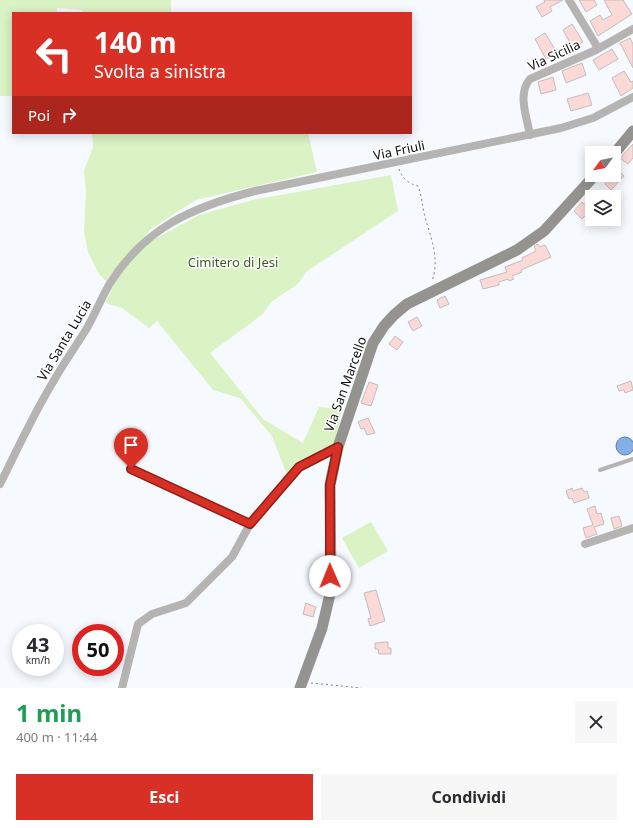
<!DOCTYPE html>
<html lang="it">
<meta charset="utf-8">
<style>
:root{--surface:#fff;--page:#f7f7f7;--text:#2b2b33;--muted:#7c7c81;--accent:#d93025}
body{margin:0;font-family:"Noto Sans",sans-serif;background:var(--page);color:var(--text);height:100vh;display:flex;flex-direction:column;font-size:15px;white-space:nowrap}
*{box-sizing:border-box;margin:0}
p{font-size:13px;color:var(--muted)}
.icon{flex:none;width:22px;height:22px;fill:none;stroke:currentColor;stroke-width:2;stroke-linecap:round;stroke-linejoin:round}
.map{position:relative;height:688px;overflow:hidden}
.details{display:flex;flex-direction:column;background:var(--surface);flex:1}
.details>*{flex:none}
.banner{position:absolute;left:12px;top:12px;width:400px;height:122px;border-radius:0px;box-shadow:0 2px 10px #0003;background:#d93025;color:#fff;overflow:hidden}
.needle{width:26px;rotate:238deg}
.tools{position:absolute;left:585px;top:146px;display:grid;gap:8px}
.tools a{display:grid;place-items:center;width:36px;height:36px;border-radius:0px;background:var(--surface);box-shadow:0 2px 10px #0003;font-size:20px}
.speed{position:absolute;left:12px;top:624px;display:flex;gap:8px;font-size:20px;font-weight:700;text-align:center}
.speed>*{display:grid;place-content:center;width:52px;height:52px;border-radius:50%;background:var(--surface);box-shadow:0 2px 10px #0003;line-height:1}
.speed small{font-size:10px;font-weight:400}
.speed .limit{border:6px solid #d22;background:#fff;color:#111}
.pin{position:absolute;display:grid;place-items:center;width:34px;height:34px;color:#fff;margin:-41px -17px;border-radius:50% 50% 50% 0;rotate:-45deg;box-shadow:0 0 4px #0007}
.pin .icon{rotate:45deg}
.me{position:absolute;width:44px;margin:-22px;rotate:359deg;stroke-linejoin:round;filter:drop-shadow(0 0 3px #0008)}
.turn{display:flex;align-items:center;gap:14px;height:84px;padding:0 16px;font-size:18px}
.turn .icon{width:52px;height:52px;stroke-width:2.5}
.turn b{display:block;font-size:28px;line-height:34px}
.then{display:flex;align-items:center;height:38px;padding:0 16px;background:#0003;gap:8px;font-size:15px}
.round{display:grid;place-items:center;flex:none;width:42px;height:42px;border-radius:0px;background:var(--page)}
.summary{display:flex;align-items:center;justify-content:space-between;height:68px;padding:0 16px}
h1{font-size:24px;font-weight:700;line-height:30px;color:#1e9e55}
.button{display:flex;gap:8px;margin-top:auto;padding:8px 16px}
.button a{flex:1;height:46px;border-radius:0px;background:var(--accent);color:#fff;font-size:16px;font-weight:700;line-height:46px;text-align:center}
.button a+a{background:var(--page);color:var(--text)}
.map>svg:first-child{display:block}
.green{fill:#daf2c4}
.water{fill:#82afe6;stroke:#5f7fa6}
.building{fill:#fad9d6;stroke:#c4bdbd}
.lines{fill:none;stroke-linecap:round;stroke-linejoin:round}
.path{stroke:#7f8185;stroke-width:1;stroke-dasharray:2 3;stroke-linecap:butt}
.lane{stroke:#b5b4b2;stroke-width:4}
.street{stroke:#b5b4b2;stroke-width:8}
.secondary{stroke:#949390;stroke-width:11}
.route-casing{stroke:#8d1f18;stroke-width:10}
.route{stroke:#d93025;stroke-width:7}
.labels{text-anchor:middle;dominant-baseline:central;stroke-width:3;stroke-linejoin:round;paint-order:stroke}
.street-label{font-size:13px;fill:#0e0f11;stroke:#fff}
.park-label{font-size:13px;fill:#3f5c1a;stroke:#fff}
</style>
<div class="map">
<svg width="633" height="688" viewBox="0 0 633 688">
<rect width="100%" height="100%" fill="#f6f9fe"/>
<g class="green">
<path d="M0 0H171V13H83V10L57 8 56 13H13V96H0Z"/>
<path d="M92 133H308L317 172 196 200 151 229 127 257 108 283 99 274 88 252 84 232 86 193 84 171 93 147Z"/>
<path d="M391 175 398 211 307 271 298 284 271 302 263 314 210 353 263 419 303 443 319 407 342 409 334 447 287 475 272 436 240 398 213 390 157 321 149 328 122 308 105 303 121 272 146 244 199 215 253 200Z"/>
<path d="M371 522 388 551 359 568 342 538Z"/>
</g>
<circle class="water" cx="625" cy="446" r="9"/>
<g class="building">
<path d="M544 0H563L550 7 552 11 542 17 536 7 545 2Z"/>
<path d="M579 0H594L597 5 586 12Z"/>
<path d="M604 0H623L632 14 598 36 590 21 600 15 603 20 612 15Z"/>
<path d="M572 24 583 42 573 48 563 30Z"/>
<path d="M545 33 557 53 546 59 535 39Z"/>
<path d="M630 38 633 44V68L620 43Z"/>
<path d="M612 49 618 59 599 70 593 60Z"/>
<path d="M582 63 586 75 566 83 562 71Z"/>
<path d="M624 71 631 82 633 81V88L621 96 612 78Z"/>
<path d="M553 77 556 90 541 94 538 82Z"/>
<path d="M588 93 592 105 571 111 567 99Z"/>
<path d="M633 144V158L628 164 620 158Z"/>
<path d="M615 171 619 174 620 172 624 176 611 190 605 184 607 181 605 178 608 175H614Z"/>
<path d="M582 202 591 210 582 219 574 211Z"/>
<path d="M538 244 540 247 545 245 551 257 521 270 522 272 512 276 514 279 509 281 508 279 499 282V285L483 289 480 280 507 272 505 267 523 260 522 258 536 251 534 246Z"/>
<path d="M445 296 449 304 440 308 437 300Z"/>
<path d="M417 317 422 326 413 331 408 322Z"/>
<path d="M395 336 403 342 397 350 389 344Z"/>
<path d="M631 381 633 390 625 393 624 390 619 391 617 386Z"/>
<path d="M369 382 378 385 371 406 361 403Z"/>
<path d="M368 418 375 433 367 435 364 428 361 429 358 422Z"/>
<path d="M572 488 573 491 582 488 584 492 587 491 589 498 574 503 572 498 569 499 566 491Z"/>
<path d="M595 506 597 514 601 513 604 524 594 527 597 534 586 538 583 528 593 525 587 509Z"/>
<path d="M619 516 622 526 614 529 611 518Z"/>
<path d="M376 590 385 621 370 626 368 619 371 618 364 593Z"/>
<path d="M306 603 316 607 313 617 303 614Z"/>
<path d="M388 642V648H391V654H379L378 649H375V643Z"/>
</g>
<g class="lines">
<g class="path">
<path d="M399 169C402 178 409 184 418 186 422 196 422 206 425 217 431 238 440 259 432 281"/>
<path d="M311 683 361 688"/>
</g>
<path class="lane" d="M600 470 633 459"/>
<g class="street">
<path d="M569 0 598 48"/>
<path d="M530 135C527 117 517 94 530 79L596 50 633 29"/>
<path d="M131 469 250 524 299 467 338 447"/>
<path d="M0 484C17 450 33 415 53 382 63 364 76 346 87 328 95 314 101 299 109 285 144 228 192 207 255 191L561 128 593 118 633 97"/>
<path d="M585 544 633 528"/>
<path d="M122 688 138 624 152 614 186 603 232 557 250 524"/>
</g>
<g class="secondary">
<path d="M614 154 633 131"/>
<path d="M300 688 322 628 331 590 330 485 338 447 373 343 384 326 394 315 407 304 517 250 544 231 595 175"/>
</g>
</g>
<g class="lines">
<defs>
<path id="route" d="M131 469 250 524 299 467 338 447 330 485V576"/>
</defs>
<use href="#route" class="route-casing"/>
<use href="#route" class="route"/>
</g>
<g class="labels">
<g class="street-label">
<text transform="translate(554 55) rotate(-25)">Via Sicilia</text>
<text transform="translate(399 150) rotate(-12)">Via Friuli</text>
<text transform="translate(64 340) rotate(-59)">Via Santa Lucia</text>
<text transform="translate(345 384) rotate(-70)">Via San Marcello</text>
</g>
<g class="park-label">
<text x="233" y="262">Cimitero di Jesi</text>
</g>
</g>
</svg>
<div class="tools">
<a><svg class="needle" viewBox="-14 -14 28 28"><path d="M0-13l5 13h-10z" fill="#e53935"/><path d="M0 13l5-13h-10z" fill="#7c7c81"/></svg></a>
<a><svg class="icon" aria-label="layers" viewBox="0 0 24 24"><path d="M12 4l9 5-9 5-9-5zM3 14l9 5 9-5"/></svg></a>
</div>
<div class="speed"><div>43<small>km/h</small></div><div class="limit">50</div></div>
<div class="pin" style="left:131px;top:469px;background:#d93025"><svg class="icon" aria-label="arrive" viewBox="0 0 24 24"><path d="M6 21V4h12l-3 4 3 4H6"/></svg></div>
<svg class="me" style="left:330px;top:576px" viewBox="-20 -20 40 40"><circle r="19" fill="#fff"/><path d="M0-13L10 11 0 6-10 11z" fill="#d93025"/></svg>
<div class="banner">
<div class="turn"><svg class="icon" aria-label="left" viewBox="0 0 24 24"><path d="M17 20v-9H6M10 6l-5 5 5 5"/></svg><div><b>140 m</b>Svolta a sinistra</div></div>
<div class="then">Poi<svg class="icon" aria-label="right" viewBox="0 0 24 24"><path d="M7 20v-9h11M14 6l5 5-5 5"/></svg></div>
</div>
</div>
<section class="details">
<div class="summary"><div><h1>1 min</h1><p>400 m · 11:44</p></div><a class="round"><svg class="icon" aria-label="close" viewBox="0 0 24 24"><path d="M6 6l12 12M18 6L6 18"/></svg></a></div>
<div class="button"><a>Esci</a><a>Condividi</a></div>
</section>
